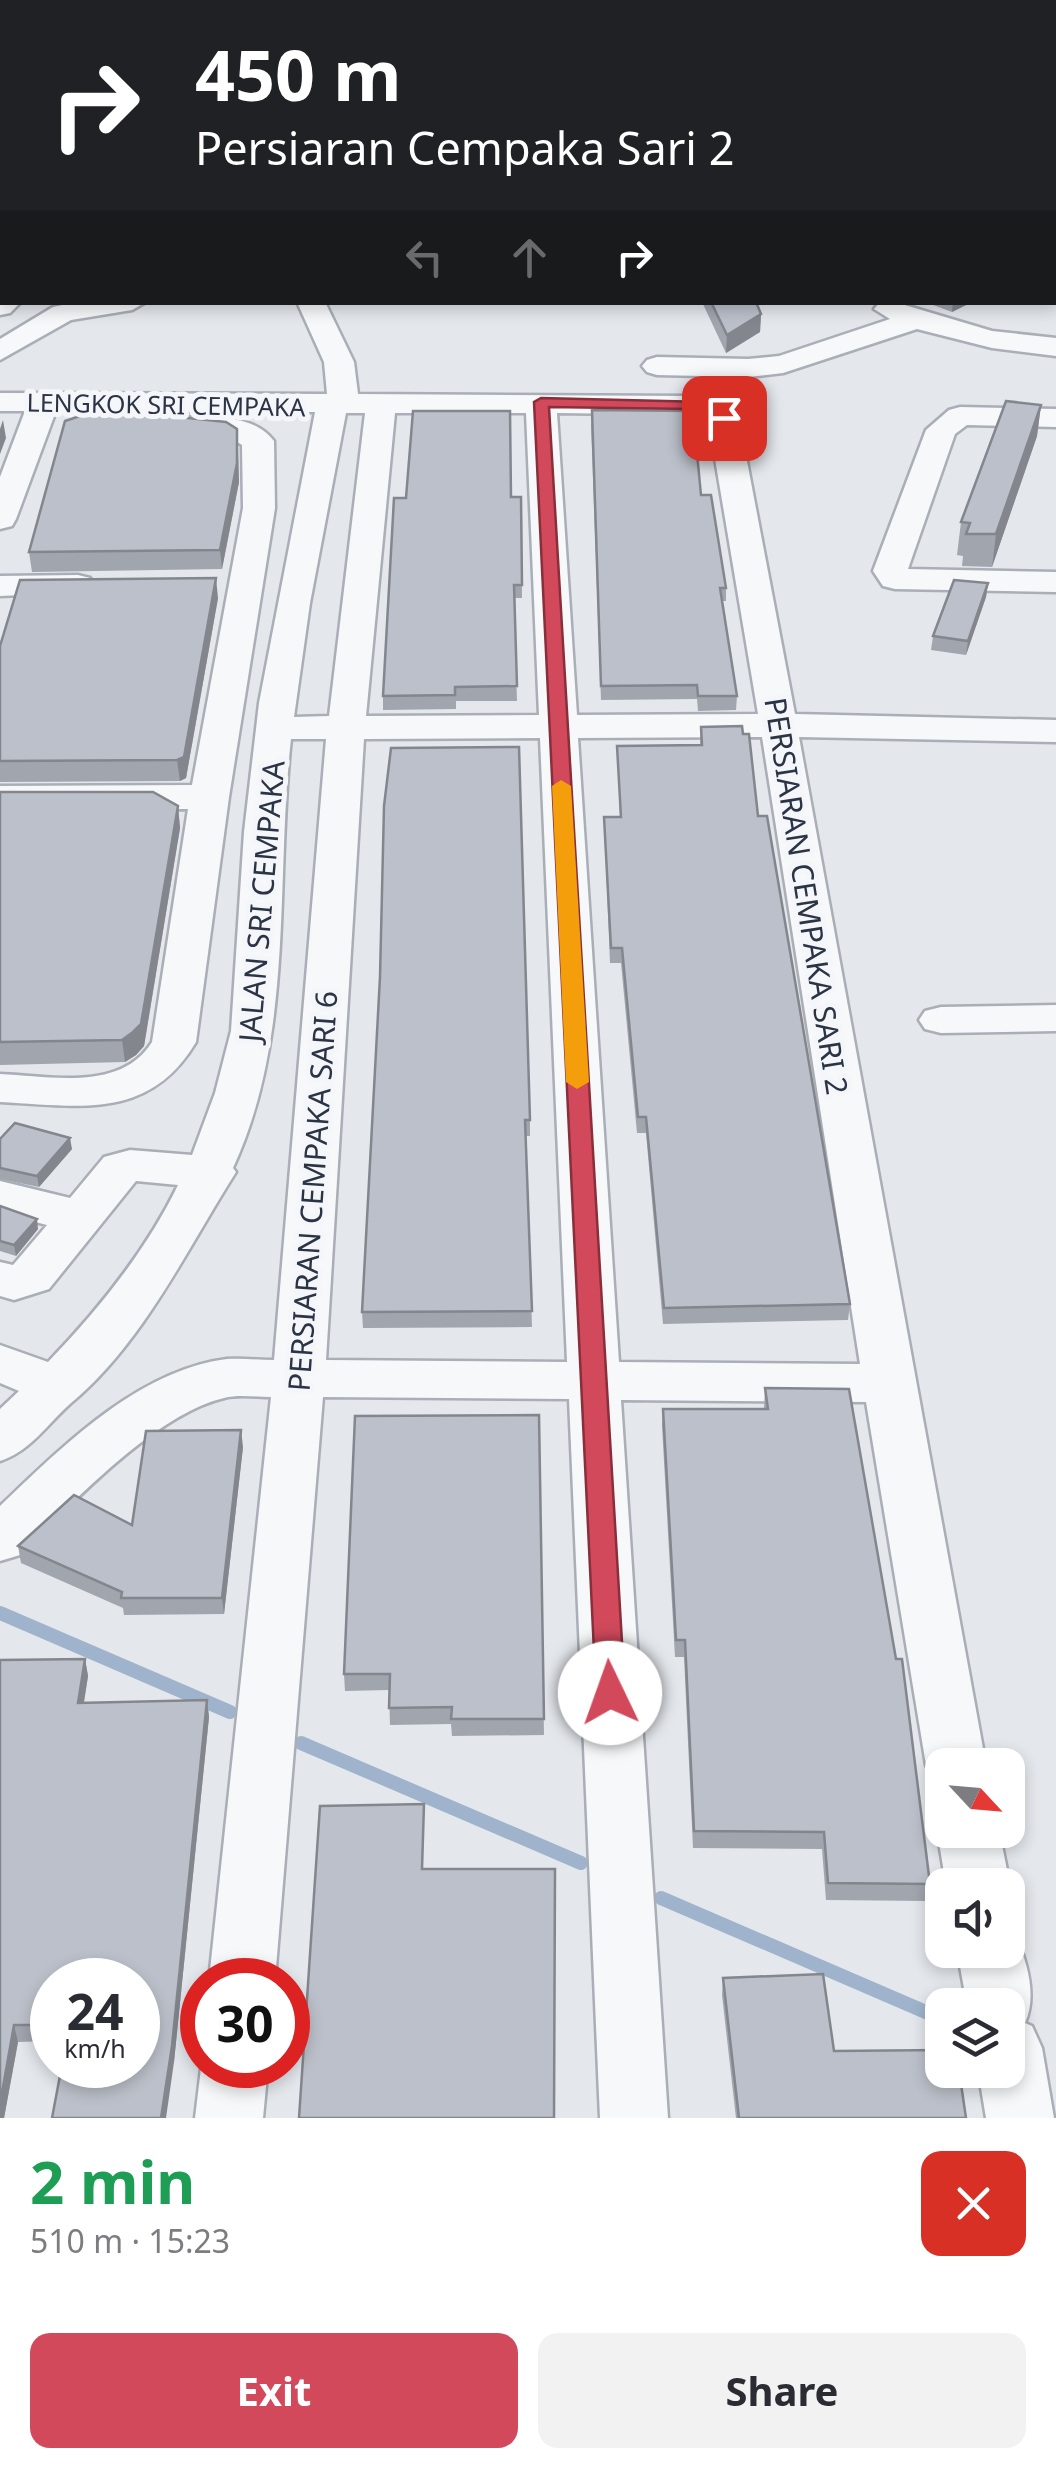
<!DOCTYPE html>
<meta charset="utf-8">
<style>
:root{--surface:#fff;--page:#f2f2f3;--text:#2b2b33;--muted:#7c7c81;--accent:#d1495b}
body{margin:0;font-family:"Noto Sans",sans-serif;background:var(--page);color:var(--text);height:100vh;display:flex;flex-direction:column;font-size:38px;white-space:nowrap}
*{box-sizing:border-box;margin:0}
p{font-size:32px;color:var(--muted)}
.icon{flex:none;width:55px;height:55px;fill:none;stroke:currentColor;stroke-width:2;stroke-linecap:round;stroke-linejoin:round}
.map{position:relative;height:2118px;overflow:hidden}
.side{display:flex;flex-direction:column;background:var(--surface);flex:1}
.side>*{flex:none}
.top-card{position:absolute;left:0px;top:0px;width:1058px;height:305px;box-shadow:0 5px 15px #0003;background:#202124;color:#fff;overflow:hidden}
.needle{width:65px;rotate:116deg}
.buttons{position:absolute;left:925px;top:1748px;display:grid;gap:20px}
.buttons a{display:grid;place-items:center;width:100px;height:100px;border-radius:20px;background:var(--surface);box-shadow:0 5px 15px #0003;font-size:50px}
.speed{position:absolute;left:30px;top:1958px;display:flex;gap:20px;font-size:50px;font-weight:700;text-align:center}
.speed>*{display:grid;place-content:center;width:130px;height:130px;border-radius:50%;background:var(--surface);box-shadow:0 5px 15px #0003;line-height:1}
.speed small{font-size:25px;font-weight:400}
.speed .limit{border:15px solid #d22;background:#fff;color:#111}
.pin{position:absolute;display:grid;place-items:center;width:85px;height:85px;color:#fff;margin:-42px;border-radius:20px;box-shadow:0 5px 15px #0006}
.me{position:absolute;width:110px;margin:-55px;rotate:357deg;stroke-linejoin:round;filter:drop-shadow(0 0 8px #0008)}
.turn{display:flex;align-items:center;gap:35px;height:210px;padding:0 30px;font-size:45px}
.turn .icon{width:130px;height:130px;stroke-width:2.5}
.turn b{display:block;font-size:70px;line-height:85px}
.lanes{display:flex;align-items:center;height:95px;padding:0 30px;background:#0003;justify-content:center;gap:50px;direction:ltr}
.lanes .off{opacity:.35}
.round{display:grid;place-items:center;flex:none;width:105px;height:105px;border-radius:20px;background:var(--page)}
.head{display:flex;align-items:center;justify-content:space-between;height:170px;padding:0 30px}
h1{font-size:60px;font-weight:700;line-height:75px;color:#1e9e55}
.button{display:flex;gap:20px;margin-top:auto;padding:20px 30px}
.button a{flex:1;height:115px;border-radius:20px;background:var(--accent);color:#fff;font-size:40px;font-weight:700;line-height:115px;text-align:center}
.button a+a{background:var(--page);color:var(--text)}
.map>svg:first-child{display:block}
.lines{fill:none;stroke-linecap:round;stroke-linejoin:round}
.stream{stroke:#9fb4cc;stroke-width:14}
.minor-casing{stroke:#a9aeb7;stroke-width:5}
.major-casing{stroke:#a3abb8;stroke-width:5}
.minor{fill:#f7f8fa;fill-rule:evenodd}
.major{fill:#fff;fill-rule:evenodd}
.wall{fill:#a1a5ae}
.shaded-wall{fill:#83868d}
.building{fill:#bbc0ca;stroke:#83868d;stroke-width:2.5}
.route{fill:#d1495b;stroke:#882f3b;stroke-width:2.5}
.slow{fill:#f59e0b}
.labels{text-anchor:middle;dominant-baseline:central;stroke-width:10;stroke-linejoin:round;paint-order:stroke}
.far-street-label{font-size:25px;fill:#2b3445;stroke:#f4f6f9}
.street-label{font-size:30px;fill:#2b3445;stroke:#f4f6f9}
</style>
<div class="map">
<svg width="1056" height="2118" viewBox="0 0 1056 2118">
<rect width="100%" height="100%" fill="#e4e7ec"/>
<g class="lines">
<g class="stream">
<path d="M0 1613 230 1712"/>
<path d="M301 1743 581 1863"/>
<path d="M661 1898 942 2019"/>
</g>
<defs>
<g id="minor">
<path d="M0 0H11L12 2H2L0 9Z"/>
<path d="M372 0H394L396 2H374Z"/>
<rect x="0" y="104" width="2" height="14"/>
<rect x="0" y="155" width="2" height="14"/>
<path d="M0 295 2 302H21L10 313 0 315Z"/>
<path d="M76 302H146L132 310 71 320 0 360V339L53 307Z"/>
<path d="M297 302H325L354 362 358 394 689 396C710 397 727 401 739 419L795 714 1056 720V742L799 737 986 1765H942V1786L934 1783 926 1765 866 1402 621 1400 668 2118H600L569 1399 323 1397 275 1980H209L271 1397C256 1397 238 1394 224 1398 155 1414 69 1506 20 1555L0 1561V1506C61 1448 138 1370 227 1359 243 1358 259 1360 274 1360L326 739H291C275 883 295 1034 233 1168L236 1172C187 1249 143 1343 71 1403 47 1424 31 1451 0 1461V1409L19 1391 0 1383V1345L48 1362C99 1309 146 1251 178 1185L136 1181 49 1289 14 1300 0 1296V1262L13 1265 47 1225 0 1213V1181L70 1198 104 1157 130 1150 192 1155 215 1093 231 1031 244 832 259 703 315 412 56 411 16 519 12 526 0 529V477L25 411H0V393L327 394 324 362ZM346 413H365L329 716 294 717 310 603ZM395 413H526L539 715 366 716ZM557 413 698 415 709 423 758 714 577 715ZM762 737 860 1364 619 1362 578 738ZM540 738 567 1362 326 1360 364 739Z"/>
<path d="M880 302 898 303 992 331 1056 338V356L992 348 917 329 783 373 748 377 657 375 647 372 642 366 647 360 657 357 748 359 779 356 890 319 874 309Z"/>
<path d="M960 407 1056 409V427L967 425 955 434 908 569 1056 572V592L895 589 883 586 873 571 926 430 949 410Z"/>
<path d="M197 416C224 418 256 417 274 441L275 508 229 797 196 1042C149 1121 80 1106 0 1102V1074C50 1076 121 1092 152 1042L188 809 0 810V786L192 785 243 508 242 445 229 437 186 432 182 425 186 418Z"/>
<path d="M78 575 90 578 95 585 90 592 0 596V576Z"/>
<path d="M1056 1005V1031L941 1033 925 1029 919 1020 925 1011 941 1007Z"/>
<path d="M942 1818V1830H999L1010 1885 1008 1890V1885H946L937 1830Z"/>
<path d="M1008 1927 1013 1930C1026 1958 1038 1994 1025 2023L1032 2026 1042 2048 1054 2118H986L978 2070H1008V2005H967L957 1950H1008Z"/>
<path d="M202 2060V2065H268L263 2118H195Z"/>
</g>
<g id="major">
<path d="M1045 0H1056V12L1055 2H1043Z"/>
<rect x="0" y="113" width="2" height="18"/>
</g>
</defs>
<use href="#minor" class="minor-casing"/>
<use href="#major" class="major-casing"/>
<use href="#minor" class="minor"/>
<use href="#major" class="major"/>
</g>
<g class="wall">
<path d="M290 0H341L336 2H305Z"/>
<path d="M449 0H494L490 2H466Z"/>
<path d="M702 302H756L761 314 760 332 726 353Z"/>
<path d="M925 302H972L952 312Z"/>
<path d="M1041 405 1037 436 992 567 962 566 963 556 957 555 961 522Z"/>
<path d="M591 423 701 495 726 588V601H722L737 696 736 710 698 711 697 699 601 700Z"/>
<path d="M238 447 239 482 222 569 32 572 29 552Z"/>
<path d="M511 497H521L522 598H514L517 701H456V709L383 710V696Z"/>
<path d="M988 583 986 597 966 655 931 650 933 636Z"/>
<path d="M218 598 186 778 180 781 0 782V646Z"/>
<path d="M701 727 758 816 850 1304 848 1320 663 1324 646 1133H637L621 963H610L604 817H620L617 746 700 745Z"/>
<path d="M0 792 178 806 180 828 144 1046 136 1055 125 1062 0 1065Z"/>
<path d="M380 977 530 1120V1136H526L532 1327 363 1328 362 1312Z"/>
<path d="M0 1139 72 1149 39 1187 0 1179Z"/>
<path d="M0 1206 38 1229 16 1256 0 1251Z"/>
<path d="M765 1388 930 1884 927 1901 826 1900 822 1849 693 1848 684 1657H675L662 1426 663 1409H764Z"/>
<path d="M539 1415 544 1735 452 1736 451 1724 390 1725 389 1690 345 1691 344 1674Z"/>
<path d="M243 1447 224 1614 124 1615 123 1608 21 1563 18 1546 132 1525Z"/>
<path d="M85 1659 88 1676 84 1703 207 1700 209 1717 174 2062 138 2065 52 1980V2041L18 2042 4 2118H0V1660Z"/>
<path d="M723 1978 834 2051 966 2118H736L722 1995Z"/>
</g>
<g class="shaded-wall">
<rect x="0" y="88" width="2" height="14"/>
<path d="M2 256V279L0 281V257Z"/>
<path d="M953 302H972L952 312Z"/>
<path d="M761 314 760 332 726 353 727 335Z"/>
<path d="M1041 405 1037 436 992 567 996 534Z"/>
<path d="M3 420 6 438 0 454V429Z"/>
<path d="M237 429 239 482 222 569 220 550Z"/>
<path d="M216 578 218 598 186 778 180 781 177 760Z"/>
<path d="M988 583 986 597 966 655 968 641Z"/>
<path d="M178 806 180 828 144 1046 136 1055 125 1062 122 1040Z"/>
<path d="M70 1138 72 1149 39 1187 37 1176Z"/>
<path d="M37 1219 38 1229 16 1256 14 1245Z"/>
<path d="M241 1430 243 1447 224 1614 222 1598Z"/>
<path d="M85 1659 88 1676 81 1719 78 1703Z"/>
<path d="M207 1700 209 1717 174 2062 166 2118H161Z"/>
<path d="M14 2025 18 2042 4 2118H0V2104Z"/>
</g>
<g class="building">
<path d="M657 0H669L684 2H660Z"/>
<path d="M2 34V88H0V35Z"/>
<path d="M0 171H2V256L0 257Z"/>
<path d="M711 302H756L761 314 727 335Z"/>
<path d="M1006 401 1041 405 996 534H966L970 523 961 522Z"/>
<path d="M592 410 693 411 701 495H711L726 588H720L737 696H698L697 685 601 686Z"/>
<path d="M413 411H510L511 497H521L522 585H514L517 686 455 687V695L383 696 394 498H406Z"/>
<path d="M86 414H150L226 422 237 429V463L220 550 29 552 65 421Z"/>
<path d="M216 578 184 757 177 760 0 761V646L20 580Z"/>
<path d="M954 580 988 583 968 641 933 636Z"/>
<path d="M742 726 743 734H749L758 816H767L850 1304 664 1308 646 1117H638L622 948H611L604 817H621L617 746 702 745 701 727Z"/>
<path d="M519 747 530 1120H525L532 1311 362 1312 380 977 384 806 391 748Z"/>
<path d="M0 792H153L178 806 141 1024 133 1032 122 1040 0 1042Z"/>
<path d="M15 1123 70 1138 37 1176 0 1168V1139Z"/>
<path d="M0 1206 37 1219 14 1245 0 1241Z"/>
<path d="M765 1388 849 1389 896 1659H902L930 1884 828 1883 824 1832 694 1831 685 1640H676L663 1409H768Z"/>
<path d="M539 1415 544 1719H451L452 1707 389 1708 390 1674H344L355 1416Z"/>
<path d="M241 1430 222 1598H121L122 1592 18 1546 74 1495 132 1525 146 1431Z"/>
<path d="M85 1659 78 1703 207 1700 172 2046 161 2118H52L62 2065H138V1980H52V2025H14L0 2104V1660Z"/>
<path d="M424 1804 422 1869H555L554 2118H299L320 1806Z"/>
<path d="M823 1974 834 2051 942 2050V2070H959L966 2118H739L723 1978Z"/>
</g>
<path class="route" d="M541 398 706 402 731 418 724 423 702 411 689 409 549 407 625 1693 621 1701 610 1705 600 1701 596 1693 534 402Z"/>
<path class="slow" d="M561 780 571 786 589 1082 577 1089 566 1082 552 786Z"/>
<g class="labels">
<g class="far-street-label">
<text transform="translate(166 404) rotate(1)">LENGKOK SRI CEMPAKA</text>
</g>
<g class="street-label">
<text transform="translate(807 896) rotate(81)">PERSIARAN CEMPAKA SARI 2</text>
<text transform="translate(261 901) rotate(-85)">JALAN SRI CEMPAKA</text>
<text transform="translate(312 1191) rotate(-86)">PERSIARAN CEMPAKA SARI 6</text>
</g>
</g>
</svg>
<div class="buttons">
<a><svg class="needle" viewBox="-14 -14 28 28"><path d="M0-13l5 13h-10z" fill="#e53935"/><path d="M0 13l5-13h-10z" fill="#7c7c81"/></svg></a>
<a><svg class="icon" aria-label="sound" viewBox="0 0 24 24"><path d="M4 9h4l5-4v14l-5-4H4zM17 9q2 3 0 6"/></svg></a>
<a><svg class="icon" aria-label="layers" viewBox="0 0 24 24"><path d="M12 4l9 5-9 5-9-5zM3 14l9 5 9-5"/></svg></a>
</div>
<div class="speed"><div>24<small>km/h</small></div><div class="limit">30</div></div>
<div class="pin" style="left:724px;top:418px;background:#d93025"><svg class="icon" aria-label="arrive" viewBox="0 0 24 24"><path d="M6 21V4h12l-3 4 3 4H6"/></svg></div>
<svg class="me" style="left:610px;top:1693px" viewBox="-20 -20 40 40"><circle r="19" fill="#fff"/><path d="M0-13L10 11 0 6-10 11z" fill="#d1495b"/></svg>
<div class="top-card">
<div class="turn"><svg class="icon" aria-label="right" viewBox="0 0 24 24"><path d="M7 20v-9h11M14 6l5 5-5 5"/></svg><div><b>450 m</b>Persiaran Cempaka Sari 2</div></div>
<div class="lanes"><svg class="icon off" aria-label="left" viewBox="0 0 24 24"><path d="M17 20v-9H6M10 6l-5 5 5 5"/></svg><svg class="icon off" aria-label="ahead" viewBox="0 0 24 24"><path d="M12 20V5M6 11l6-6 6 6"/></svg><svg class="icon" aria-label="right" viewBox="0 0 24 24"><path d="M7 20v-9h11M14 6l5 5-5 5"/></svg></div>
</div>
</div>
<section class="side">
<div class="head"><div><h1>2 min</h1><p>510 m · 15:23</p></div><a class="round" style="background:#d93025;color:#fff"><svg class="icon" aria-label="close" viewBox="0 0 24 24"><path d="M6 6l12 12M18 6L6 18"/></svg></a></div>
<div class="button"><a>Exit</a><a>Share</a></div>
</section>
